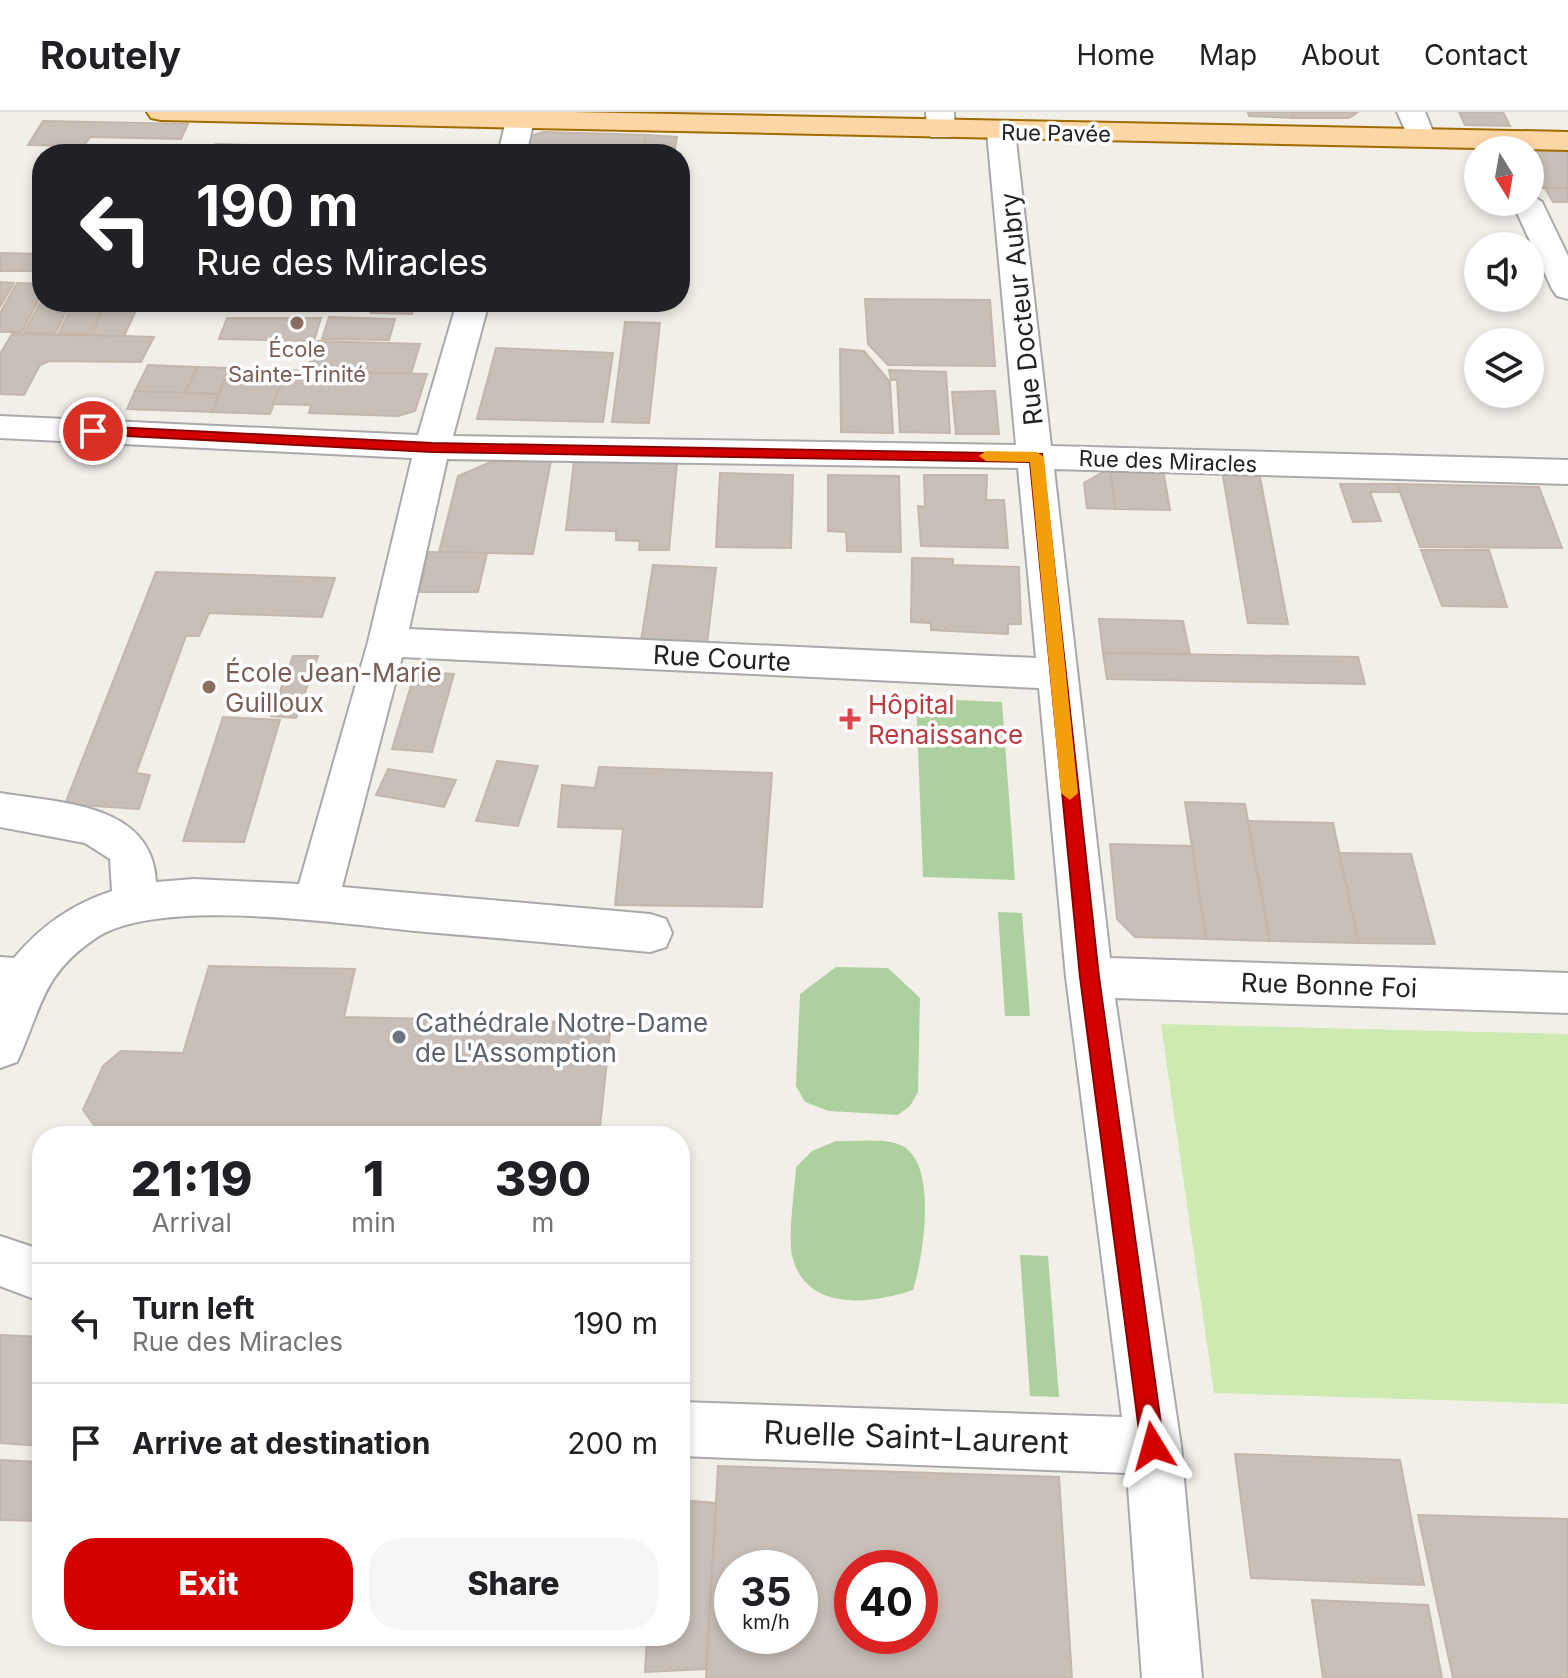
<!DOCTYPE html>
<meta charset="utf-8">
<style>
:root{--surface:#fff;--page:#f6f6f6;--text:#202124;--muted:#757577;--line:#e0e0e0;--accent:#d40000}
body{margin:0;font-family:Inter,sans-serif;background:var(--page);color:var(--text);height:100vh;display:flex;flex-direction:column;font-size:30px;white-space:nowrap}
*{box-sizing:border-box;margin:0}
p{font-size:26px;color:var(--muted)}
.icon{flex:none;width:44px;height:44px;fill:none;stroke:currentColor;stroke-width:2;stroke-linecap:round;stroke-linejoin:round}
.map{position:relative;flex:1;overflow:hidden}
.side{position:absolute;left:32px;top:1014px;width:658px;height:520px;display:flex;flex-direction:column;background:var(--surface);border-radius:32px;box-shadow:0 4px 12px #0003}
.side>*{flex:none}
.top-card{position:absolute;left:32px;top:32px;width:658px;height:168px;border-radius:32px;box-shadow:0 4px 12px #0003;background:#202124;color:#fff;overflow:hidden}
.needle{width:52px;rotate:169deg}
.fabs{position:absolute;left:1464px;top:24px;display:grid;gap:16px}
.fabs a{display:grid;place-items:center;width:80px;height:80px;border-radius:50%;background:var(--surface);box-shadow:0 4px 12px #0003;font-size:40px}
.speed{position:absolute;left:714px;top:1438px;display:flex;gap:16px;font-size:40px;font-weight:700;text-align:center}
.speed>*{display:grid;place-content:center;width:104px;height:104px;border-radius:50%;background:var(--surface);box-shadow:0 4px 12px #0003;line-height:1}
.speed small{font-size:20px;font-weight:400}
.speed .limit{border:12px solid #d22;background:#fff;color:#111}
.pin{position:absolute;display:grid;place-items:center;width:68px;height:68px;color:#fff;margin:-34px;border:4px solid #fff;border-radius:50%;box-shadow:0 2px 8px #0007}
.me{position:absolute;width:88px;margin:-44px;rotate:352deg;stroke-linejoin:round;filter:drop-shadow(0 0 6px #0008)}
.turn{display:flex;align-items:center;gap:28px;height:168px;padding:0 32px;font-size:36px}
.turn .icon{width:104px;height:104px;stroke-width:2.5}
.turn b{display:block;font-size:56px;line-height:68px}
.eta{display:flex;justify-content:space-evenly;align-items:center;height:136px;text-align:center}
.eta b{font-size:48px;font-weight:800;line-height:56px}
.action{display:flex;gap:16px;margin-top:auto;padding:16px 32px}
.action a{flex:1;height:92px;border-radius:32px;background:var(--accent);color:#fff;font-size:32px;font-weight:800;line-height:92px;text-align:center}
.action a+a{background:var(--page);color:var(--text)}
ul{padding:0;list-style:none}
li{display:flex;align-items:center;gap:24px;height:120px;padding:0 32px;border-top:2px solid var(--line)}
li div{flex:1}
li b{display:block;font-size:30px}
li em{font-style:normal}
header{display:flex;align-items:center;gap:48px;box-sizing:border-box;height:112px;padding:0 40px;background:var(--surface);border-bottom:2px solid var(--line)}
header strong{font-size:38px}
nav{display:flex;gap:44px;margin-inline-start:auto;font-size:28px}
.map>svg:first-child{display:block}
.grass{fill:#cdebb0}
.forest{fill:#add19e}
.building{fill:#c7bfb8;stroke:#c4b6ab;stroke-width:2;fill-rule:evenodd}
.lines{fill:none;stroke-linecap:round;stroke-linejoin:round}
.minor-casing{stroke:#a9a9a9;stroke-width:4}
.major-casing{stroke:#a06b00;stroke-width:4}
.minor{fill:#fff;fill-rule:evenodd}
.major{fill:#fcd6a4;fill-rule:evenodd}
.route{fill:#d40000;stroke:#8a0000;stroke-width:2}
.slow{fill:#f59e0b}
.education-dot{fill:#8d6e63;stroke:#fff;stroke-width:3}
.health-dot{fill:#e0444e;stroke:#fff;stroke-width:3}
.worship-dot{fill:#6b7280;stroke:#fff;stroke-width:3}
.labels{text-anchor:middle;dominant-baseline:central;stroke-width:7;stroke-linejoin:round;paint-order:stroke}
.far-street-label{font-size:22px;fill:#222;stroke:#fff}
.far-education-label{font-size:22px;fill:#785e54;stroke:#fff}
.street-label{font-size:26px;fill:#222;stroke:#fff}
.education-label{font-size:26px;fill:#785e54;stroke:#fff;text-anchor:start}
.health-label{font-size:26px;fill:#be3a42;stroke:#fff;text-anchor:start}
.worship-label{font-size:26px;fill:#5b616d;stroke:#fff;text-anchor:start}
.near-street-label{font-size:32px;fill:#222;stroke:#fff}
</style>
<header>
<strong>Routely</strong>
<nav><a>Home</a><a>Map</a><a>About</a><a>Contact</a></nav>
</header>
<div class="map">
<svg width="1568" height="1566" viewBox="0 0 1568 1566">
<rect width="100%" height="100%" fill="#f2efe9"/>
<path class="grass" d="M1161 912 1568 922V1292L1214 1281Z"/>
<g class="forest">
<path d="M916 586 1002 590 1015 768 923 765Z"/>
<path d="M998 800 1022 801 1030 904H1005Z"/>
<path d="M836 855 888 856 920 886 918 980 910 994 898 1003 829 999 805 990 796 974 800 882Z"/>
<path d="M836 1029C854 1030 881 1026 898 1032 940 1046 923 1146 913 1178 872 1192 808 1200 793 1147 787 1129 795 1076 796 1055L812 1039Z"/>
<path d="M1020 1143 1048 1144 1059 1285 1030 1284Z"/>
</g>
<g class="building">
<path d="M1248 0H1292L1294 6 1249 4Z"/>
<path d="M1292 0H1358L1349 6H1294Z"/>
<path d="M1459 0H1503L1510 14 1465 13Z"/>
<path d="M43 9 188 12 181 27 90 25 84 34 28 33Z"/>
<path d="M543 20 646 23 643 42H525L528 25Z"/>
<path d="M646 23 677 25 674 42H643Z"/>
<path d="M216 32 385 37 384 42H211Z"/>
<path d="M1521 38H1568V76H1541L1530 55V38Z"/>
<path d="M1545 76H1568V90H1553Z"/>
<path d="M0 141 42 142V159H0Z"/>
<path d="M0 170 14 171 0 195Z"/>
<path d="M17 171 42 172V181L22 220H0V201Z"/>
<path d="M42 187V190H71L55 222 24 221Z"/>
<path d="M865 187 990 188 995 254 888 253 868 232Z"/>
<path d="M74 190H105L89 222H58Z"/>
<path d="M209 190H248L245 197H206Z"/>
<path d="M374 190H415L412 202 371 201Z"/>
<path d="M106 191 139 192 124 224 91 223Z"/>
<path d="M329 205 395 207 389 228 322 227Z"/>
<path d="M227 206H321L314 229 219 227Z"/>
<path d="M625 210 660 211 649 311 612 310Z"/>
<path d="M12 222 124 224 154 225 141 250 49 249 40 253 24 283 0 282V242Z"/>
<path d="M318 229 420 232 411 262 306 259Z"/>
<path d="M496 236 613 241 603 310 477 307Z"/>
<path d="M840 237 864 239 890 270 893 321 841 320Z"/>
<path d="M148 253 197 255 185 281 135 279Z"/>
<path d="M197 255 230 256 219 282 185 281Z"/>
<path d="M230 256 286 258 270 302 212 300Z"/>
<path d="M286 258 306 259 427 262 415 299 398 304 309 301 311 293 273 292Z"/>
<path d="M889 258 946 260 950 321 900 320 897 268H891Z"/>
<path d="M135 279 185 281 219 282 212 300 127 297Z"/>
<path d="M995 279 999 322H956L952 280Z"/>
<path d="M493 349H551L533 442 439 440 458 364Z"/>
<path d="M574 349 677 351 669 438H639L640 429 616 428V419L566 418Z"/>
<path d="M1110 356 1163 357 1170 398 1115 397Z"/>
<path d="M1110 356 1115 397 1087 396 1084 371Z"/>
<path d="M1222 359 1259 360 1288 512 1248 511Z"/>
<path d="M720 361 793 363 791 436 716 435Z"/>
<path d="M828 363 899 364 901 440 847 439 846 420 828 419Z"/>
<path d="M924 363H987L986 388H1004L1008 436 921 434 918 394 925 395Z"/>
<path d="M1340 372H1397L1400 380H1370L1381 409 1353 410Z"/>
<path d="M1397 372 1539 375 1562 436 1420 435Z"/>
<path d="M1421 438H1489L1507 495 1442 494Z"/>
<path d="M428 440 487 441 478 480H420Z"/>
<path d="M912 446 953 447V453L1019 455 1021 512H1008V522L931 518V511L911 510Z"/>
<path d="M653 453 716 456 707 532 641 529Z"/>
<path d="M156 460 335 466 322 505 209 501 199 524H186L136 661 150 663 139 697 65 692Z"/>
<path d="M1099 507 1183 509 1190 542 1103 541Z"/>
<path d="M1103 541 1358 545 1365 572 1107 567Z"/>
<path d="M293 544H318L296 606 271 604Z"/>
<path d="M415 560 454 562 432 640 392 637Z"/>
<path d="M223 605 280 608 244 730 183 729Z"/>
<path d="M497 649 538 654 518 714 476 709Z"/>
<path d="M599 655 772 661 762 795 615 793 623 717 558 715 562 673 595 676Z"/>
<path d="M388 657 456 668 444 695 376 683Z"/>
<path d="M1185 690 1245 692 1270 829 1206 827Z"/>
<path d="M1248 709 1333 711 1359 831 1270 829Z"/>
<path d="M1110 732 1192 734 1206 827 1135 825 1117 807Z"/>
<path d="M1339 741 1411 742 1435 832 1359 831Z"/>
<path d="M209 854 355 857 344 905 611 911 599 1024H159L100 1021 83 998 103 954 121 939 183 941Z"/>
<path d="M0 1223 42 1225V1334L0 1331Z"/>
<path d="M1235 1342 1400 1348 1424 1473 1251 1466Z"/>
<path d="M0 1348 42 1350V1409L0 1408Z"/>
<path d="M718 1354 1059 1365 1072 1566H706ZM732 1456H800V1524H732ZM852 1456H920V1524H852Z"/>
<path d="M680 1388 716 1391 706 1557 645 1560 647 1524H680Z"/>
<path d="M1418 1403 1568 1407V1566H1453Z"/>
<path d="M1312 1488 1428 1493 1442 1566H1323Z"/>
</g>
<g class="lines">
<defs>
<g id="minor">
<path d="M508 0H536L526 42H498Z"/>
<path d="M926 0H954L955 19 951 25H931L927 19Z"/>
<path d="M1397 0H1425L1436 27 1432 33H1412Z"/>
<path d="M1001 11 1011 14 1015 20 1051 334 1568 348V372L1054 357 1110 846 1568 861V901L1115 886 1181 1334 1202 1566H1142L1127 1361 680 1344V1290L1122 1305 1066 865 1039 576 402 545 342 775 650 802 666 807 672 821 666 835 650 840C575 833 501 826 426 820 348 813 161 783 96 826 42 862 42 895 17 950L0 956V845L14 846C42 813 71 793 112 779L110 747 85 731 0 715V681C59 691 153 691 156 770L194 767 299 772 368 530 412 346 0 326V304L418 323 457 190H489L453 324 1016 333 987 20 991 14ZM447 347 1018 356 1036 546 409 517Z"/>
<path d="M1530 82 1542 90 1568 144V187L1557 184 1552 177 1512 90H1530Z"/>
<path d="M0 1124 42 1138V1190L0 1174Z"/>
</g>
<path id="major" d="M147 0H572L1568 20V38L161 8 151 6Z"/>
</defs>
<use href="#minor" class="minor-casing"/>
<use href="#major" class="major-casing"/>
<use href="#minor" class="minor"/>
<use href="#major" class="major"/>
</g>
<path class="route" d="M93 314 432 331 1042 342 1099 865 1164 1334 1161 1342 1153 1345 1145 1342 1141 1334 1080 865 1030 350 432 340 88 322 85 319Z"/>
<path class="slow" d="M1037 340 1044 345 1078 681 1070 688 1061 681 1030 350 986 349 979 344 986 339Z"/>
<g class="education-dot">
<circle cx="297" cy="211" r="8"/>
<circle cx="209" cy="575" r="8"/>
</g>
<path class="health-dot" d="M846 595h8v8h8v8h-8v8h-8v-8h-8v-8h8z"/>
<circle class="worship-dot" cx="399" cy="925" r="8"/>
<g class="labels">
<g class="far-street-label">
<text transform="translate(1056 21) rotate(1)">Rue Pavée</text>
<text transform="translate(1168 349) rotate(2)">Rue des Miracles</text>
</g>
<g class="far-education-label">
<text x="297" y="237">École<tspan x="297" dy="25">Sainte-Trinité</tspan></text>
</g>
<g class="street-label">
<text transform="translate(1021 197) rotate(-96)">Rue Docteur Aubry</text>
<text transform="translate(722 546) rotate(3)">Rue Courte</text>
<text transform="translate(1329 873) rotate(2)">Rue Bonne Foi</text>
</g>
<g class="education-label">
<text x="225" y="560">École Jean-Marie<tspan x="225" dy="30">Guilloux</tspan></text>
</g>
<g class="health-label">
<text x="868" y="592">Hôpital<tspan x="868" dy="30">Renaissance</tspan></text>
</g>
<g class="worship-label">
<text x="415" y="910">Cathédrale Notre-Dame<tspan x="415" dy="30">de L'Assomption</tspan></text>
</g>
<g class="near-street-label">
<text transform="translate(916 1325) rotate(2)">Ruelle Saint-Laurent</text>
</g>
</g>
</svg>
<div class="fabs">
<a><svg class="needle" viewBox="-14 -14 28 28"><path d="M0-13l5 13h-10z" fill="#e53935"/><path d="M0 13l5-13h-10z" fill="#757577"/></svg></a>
<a><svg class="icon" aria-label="sound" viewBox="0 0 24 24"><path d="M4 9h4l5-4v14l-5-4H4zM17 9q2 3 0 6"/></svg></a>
<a><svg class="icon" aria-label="layers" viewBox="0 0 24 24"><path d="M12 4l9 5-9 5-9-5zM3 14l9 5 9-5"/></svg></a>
</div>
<div class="speed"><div>35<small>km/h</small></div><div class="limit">40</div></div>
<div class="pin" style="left:93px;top:319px;background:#d93025"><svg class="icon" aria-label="arrive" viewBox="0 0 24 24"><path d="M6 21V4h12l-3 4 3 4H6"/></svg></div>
<svg class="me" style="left:1153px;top:1334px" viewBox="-20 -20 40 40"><path d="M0-17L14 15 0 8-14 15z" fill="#d40000" stroke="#fff" stroke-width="4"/></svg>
<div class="top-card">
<div class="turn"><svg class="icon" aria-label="left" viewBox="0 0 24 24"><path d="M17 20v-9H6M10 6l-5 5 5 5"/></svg><div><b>190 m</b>Rue des Miracles</div></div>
</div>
<section class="side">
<div class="eta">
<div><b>21:19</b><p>Arrival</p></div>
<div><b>1</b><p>min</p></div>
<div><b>390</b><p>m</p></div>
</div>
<ul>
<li><svg class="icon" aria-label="left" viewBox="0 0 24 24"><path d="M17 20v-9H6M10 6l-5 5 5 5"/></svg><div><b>Turn left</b><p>Rue des Miracles</p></div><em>190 m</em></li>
<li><svg class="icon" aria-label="arrive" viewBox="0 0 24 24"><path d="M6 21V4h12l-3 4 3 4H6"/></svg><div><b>Arrive at destination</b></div><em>200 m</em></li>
</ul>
<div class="action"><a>Exit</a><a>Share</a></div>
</section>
</div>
